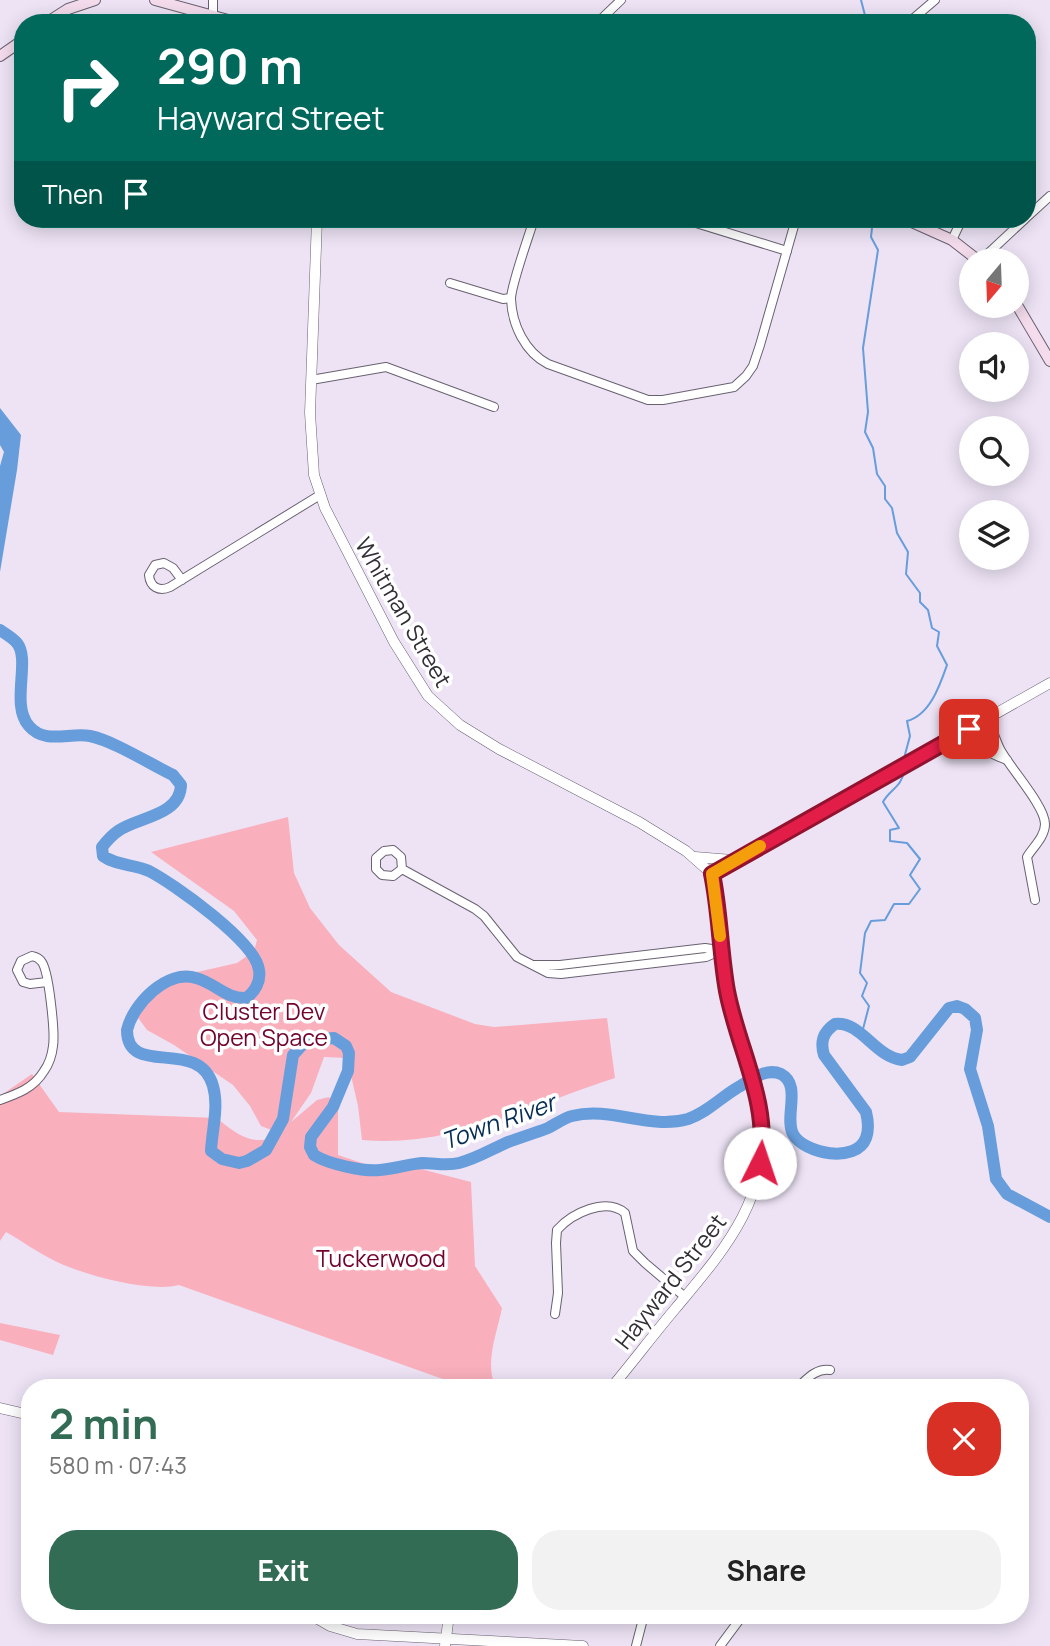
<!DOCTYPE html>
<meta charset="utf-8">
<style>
:root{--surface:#fff;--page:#f2f2f2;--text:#222;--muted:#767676;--accent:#326c55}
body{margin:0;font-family:Manrope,sans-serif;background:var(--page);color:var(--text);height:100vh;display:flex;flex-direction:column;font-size:26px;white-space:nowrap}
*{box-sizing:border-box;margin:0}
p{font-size:23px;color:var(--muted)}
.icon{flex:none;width:38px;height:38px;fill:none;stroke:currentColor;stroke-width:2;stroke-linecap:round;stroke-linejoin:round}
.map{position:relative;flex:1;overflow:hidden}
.details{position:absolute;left:21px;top:1379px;width:1008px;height:245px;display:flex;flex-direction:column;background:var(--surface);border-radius:28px;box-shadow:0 4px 18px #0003}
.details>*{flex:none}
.top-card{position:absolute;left:14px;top:14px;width:1022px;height:214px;border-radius:28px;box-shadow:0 4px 18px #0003;background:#00695c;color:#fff;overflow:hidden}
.needle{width:46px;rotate:199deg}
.tools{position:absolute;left:959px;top:248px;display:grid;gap:14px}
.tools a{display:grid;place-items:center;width:70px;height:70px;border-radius:50%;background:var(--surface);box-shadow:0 4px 18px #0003;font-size:35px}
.pin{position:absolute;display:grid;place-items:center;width:60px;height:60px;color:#fff;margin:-30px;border-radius:14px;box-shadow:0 4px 10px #0006}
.me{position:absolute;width:77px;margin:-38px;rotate:4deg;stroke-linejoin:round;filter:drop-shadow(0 0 5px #0008)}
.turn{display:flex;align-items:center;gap:24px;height:147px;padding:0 28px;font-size:32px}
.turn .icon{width:91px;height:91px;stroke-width:2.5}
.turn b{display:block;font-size:49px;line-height:60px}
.then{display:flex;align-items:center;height:66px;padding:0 28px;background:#0003;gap:14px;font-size:26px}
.round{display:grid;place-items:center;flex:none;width:74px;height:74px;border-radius:28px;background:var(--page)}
.overview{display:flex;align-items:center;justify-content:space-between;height:119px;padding:0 28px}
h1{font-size:42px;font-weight:700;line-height:52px;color:var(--accent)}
.button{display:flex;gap:14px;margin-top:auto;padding:14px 28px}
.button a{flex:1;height:80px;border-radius:28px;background:var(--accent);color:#fff;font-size:28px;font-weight:700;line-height:80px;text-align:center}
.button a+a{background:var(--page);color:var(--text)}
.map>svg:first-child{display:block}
.green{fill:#f9b0bc}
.water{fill:#679ddb}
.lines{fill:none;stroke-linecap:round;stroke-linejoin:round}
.stream{stroke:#679ddb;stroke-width:2}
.river{stroke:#679ddb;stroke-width:12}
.minor-casing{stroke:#696170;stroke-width:10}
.tertiary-casing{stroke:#696170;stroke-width:11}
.secondary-casing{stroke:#696170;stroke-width:12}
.minor{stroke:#fff;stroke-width:8}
.tertiary{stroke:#fff;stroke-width:10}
.secondary{stroke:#f4dced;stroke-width:10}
.route-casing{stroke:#92132f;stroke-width:18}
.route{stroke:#e11d48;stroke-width:12}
.slow{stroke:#f59e0b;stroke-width:12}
.labels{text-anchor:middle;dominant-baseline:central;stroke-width:7;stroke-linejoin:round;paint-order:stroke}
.street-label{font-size:23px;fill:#332f36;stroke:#fff}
.park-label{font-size:23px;fill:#71032d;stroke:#fff}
.water-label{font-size:24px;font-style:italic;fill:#052d54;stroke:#fff}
</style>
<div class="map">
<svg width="1050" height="1646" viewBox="0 0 1050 1646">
<rect width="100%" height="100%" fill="#ede3f5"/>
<g class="green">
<path d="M288 817 294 873 310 908 339 945 391 992 475 1024 494 1027 607 1018 615 1078C530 1105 454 1148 362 1140L358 1106 347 1058 324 1057 311 1093 291 1122 317 1100 329 1097 338 1111V1155L368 1165 421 1169 471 1182 475 1266 502 1308C497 1333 484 1364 496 1388H468L179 1285C149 1293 80 1274 53 1260 37 1252 22 1241 6 1232L0 1241V1096L32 1074 59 1112 217 1118C234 1133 257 1150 279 1133L261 1126 250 1106 233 1085 174 1045 147 1030 133 1011 142 995 162 980 237 963 254 951 257 940 234 911 151 852Z"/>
<path d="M0 1323 60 1335 53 1355 0 1340Z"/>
</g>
<path class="water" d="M0 408 21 435 17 470 0 572V466L4 452 0 445Z"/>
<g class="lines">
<g class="stream">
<path d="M861 0 867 23"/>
<path d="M873 219 871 237 878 250 863 348 868 412 865 432 873 448 877 474 885 486V499L892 508 897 533 908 552 906 574 920 593V602L928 610 932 628 939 632 937 646 947 665C940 685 930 715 907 721L910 736 903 762"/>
<path d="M859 1033 863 1029 869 1006 862 996 867 983 860 973 865 933 871 921 885 920 894 904H909L920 889 910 875 920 859 907 843 890 841V830L899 828 883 802C889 790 902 787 904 771"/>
</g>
<path class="river" d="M0 630C6 634 13 638 17 643 31 660 10 705 29 726 45 745 70 732 90 736 114 741 150 764 173 775L181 785C180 816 138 817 118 831 112 835 106 842 102 847L103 856C117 866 134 864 149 871 174 884 256 942 259 970 261 981 255 992 246 998 226 999 215 983 196 978 167 969 133 1004 127 1030 127 1079 199 1036 213 1086 219 1107 212 1130 211 1151L222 1159 239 1163 247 1161 266 1150 283 1119 293 1055 304 1043 313 1040 334 1038 346 1046 349 1053 348 1071 333 1107 311 1137 310 1147 314 1155C328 1164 364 1172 380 1170 395 1169 408 1164 422 1163 435 1163 447 1166 459 1163 476 1159 492 1149 508 1142 522 1137 535 1133 548 1128 556 1124 564 1118 572 1116 611 1106 649 1130 688 1119 708 1112 720 1098 737 1088 750 1081 765 1067 781 1074 802 1085 784 1117 793 1134 804 1154 856 1164 866 1138 869 1130 868 1120 866 1112L824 1055C820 1042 823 1032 835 1024 861 1021 875 1057 902 1060L910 1057 949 1008 957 1006 965 1009 975 1018 977 1030 970 1069 988 1126 996 1179 1007 1194 1050 1217"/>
<defs>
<g id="minor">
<path d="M213 15V0"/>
<path d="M597 23 621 0"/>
<path d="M908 23 935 0"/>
<path d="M1027 217 1050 196"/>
<path d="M534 219C529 236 511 285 511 299 512 325 525 352 548 364L648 400H663L734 387 746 376 753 366 760 345 796 219"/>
<path d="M683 219 787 251"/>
<path d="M671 222 672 219"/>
<path d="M952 240 962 219"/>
<path d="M980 261 1025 219"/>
<path d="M450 283 503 299 511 298"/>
<path d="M311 380 386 367 494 407"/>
<path d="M182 580 173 568 164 563 155 565 149 575C150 587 159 592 170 587L320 495"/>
<path d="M988 718C992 728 995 739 1000 749 1010 768 1045 806 1045 824 1045 837 1033 847 1027 857L1035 900"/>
<path d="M969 729C978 748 988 753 1007 760"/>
<path d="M402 869 401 857 393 850 384 851 376 858V869L382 875 393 876 402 869 475 909 484 916 517 957 548 973 561 974 706 957 722 950"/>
<path d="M534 965H560L705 948 719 950"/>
<path d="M0 1100C17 1094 34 1088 44 1071 49 1064 52 1055 53 1046 55 1033 49 969 41 961 38 957 36 957 32 956L21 961 17 970 23 982 30 984 47 982"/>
<path d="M555 1314 558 1293 556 1243 557 1230C572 1213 606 1197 625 1213L633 1251 645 1263 685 1297"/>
<path d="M797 1388C807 1379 816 1368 830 1370"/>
<path d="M754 1615 761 1618 769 1615"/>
<path d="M636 1646 644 1615"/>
<path d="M720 1646 743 1615"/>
</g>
<g id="tertiary">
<path d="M317 219 310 413 314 475 325 508 394 642 428 696 460 725 499 749 639 822 686 851 712 874"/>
<path d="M695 857 732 860"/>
<path d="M611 1388C633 1362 653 1335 675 1309 725 1249 772 1197 761 1112 756 1075 738 1042 730 1005 721 962 721 917 712 874L1050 683"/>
<path d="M0 1408 30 1415"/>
<path d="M311 1615 330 1626 357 1634 583 1646"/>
<path d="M445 1646 449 1615"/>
</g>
<g id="secondary">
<path d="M155 0 239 23"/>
<path d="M46 23 68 9 95 0"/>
<path d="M0 56 23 40"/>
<path d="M905 219 952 240 979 261"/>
<path d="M1017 305 1050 361"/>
</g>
</defs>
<use href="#minor" class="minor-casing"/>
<use href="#tertiary" class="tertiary-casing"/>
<use href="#secondary" class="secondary-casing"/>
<use href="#minor" class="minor"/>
<use href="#tertiary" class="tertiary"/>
<use href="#secondary" class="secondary"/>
</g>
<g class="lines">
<defs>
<path id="route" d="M760 1163C770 1102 738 1049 727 991 720 952 720 912 712 874L969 729"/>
</defs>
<use href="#route" class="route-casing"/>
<use href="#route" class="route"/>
<path class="slow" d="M720 936 712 874 760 846"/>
</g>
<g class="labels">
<g class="street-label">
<text transform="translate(404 612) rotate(60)">Whitman Street</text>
<text transform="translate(670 1281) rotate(-52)">Hayward Street</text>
</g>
<g class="park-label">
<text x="264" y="1011">Cluster Dev<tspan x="264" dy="26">Open Space</tspan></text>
<text x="381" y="1258">Tuckerwood</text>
</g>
<g class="water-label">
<text transform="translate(498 1121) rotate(-20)">Town River</text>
</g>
</g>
</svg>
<div class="tools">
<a><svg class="needle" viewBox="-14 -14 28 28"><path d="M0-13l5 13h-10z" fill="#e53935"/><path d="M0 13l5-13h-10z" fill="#767676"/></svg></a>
<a><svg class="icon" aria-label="sound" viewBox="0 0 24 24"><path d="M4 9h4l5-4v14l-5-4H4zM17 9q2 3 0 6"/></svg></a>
<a><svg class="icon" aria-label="search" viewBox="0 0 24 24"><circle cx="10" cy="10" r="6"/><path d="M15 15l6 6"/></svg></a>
<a><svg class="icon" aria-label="layers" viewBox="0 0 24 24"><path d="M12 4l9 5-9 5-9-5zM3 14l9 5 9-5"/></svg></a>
</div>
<div class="pin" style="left:969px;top:729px;background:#d93025"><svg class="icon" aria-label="arrive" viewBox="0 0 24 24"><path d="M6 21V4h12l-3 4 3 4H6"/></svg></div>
<svg class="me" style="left:760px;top:1163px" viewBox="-20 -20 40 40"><circle r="19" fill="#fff"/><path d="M0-13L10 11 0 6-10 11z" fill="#e11d48"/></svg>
<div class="top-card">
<div class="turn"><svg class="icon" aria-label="right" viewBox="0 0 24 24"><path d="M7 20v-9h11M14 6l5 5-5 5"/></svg><div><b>290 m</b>Hayward Street</div></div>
<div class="then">Then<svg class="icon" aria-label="arrive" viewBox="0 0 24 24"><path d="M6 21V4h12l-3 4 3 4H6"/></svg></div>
</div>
<section class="details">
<div class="overview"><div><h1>2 min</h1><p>580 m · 07:43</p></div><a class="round" style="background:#d93025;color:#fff"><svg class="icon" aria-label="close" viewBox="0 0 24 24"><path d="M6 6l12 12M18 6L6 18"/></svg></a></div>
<div class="button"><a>Exit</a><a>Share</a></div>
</section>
</div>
